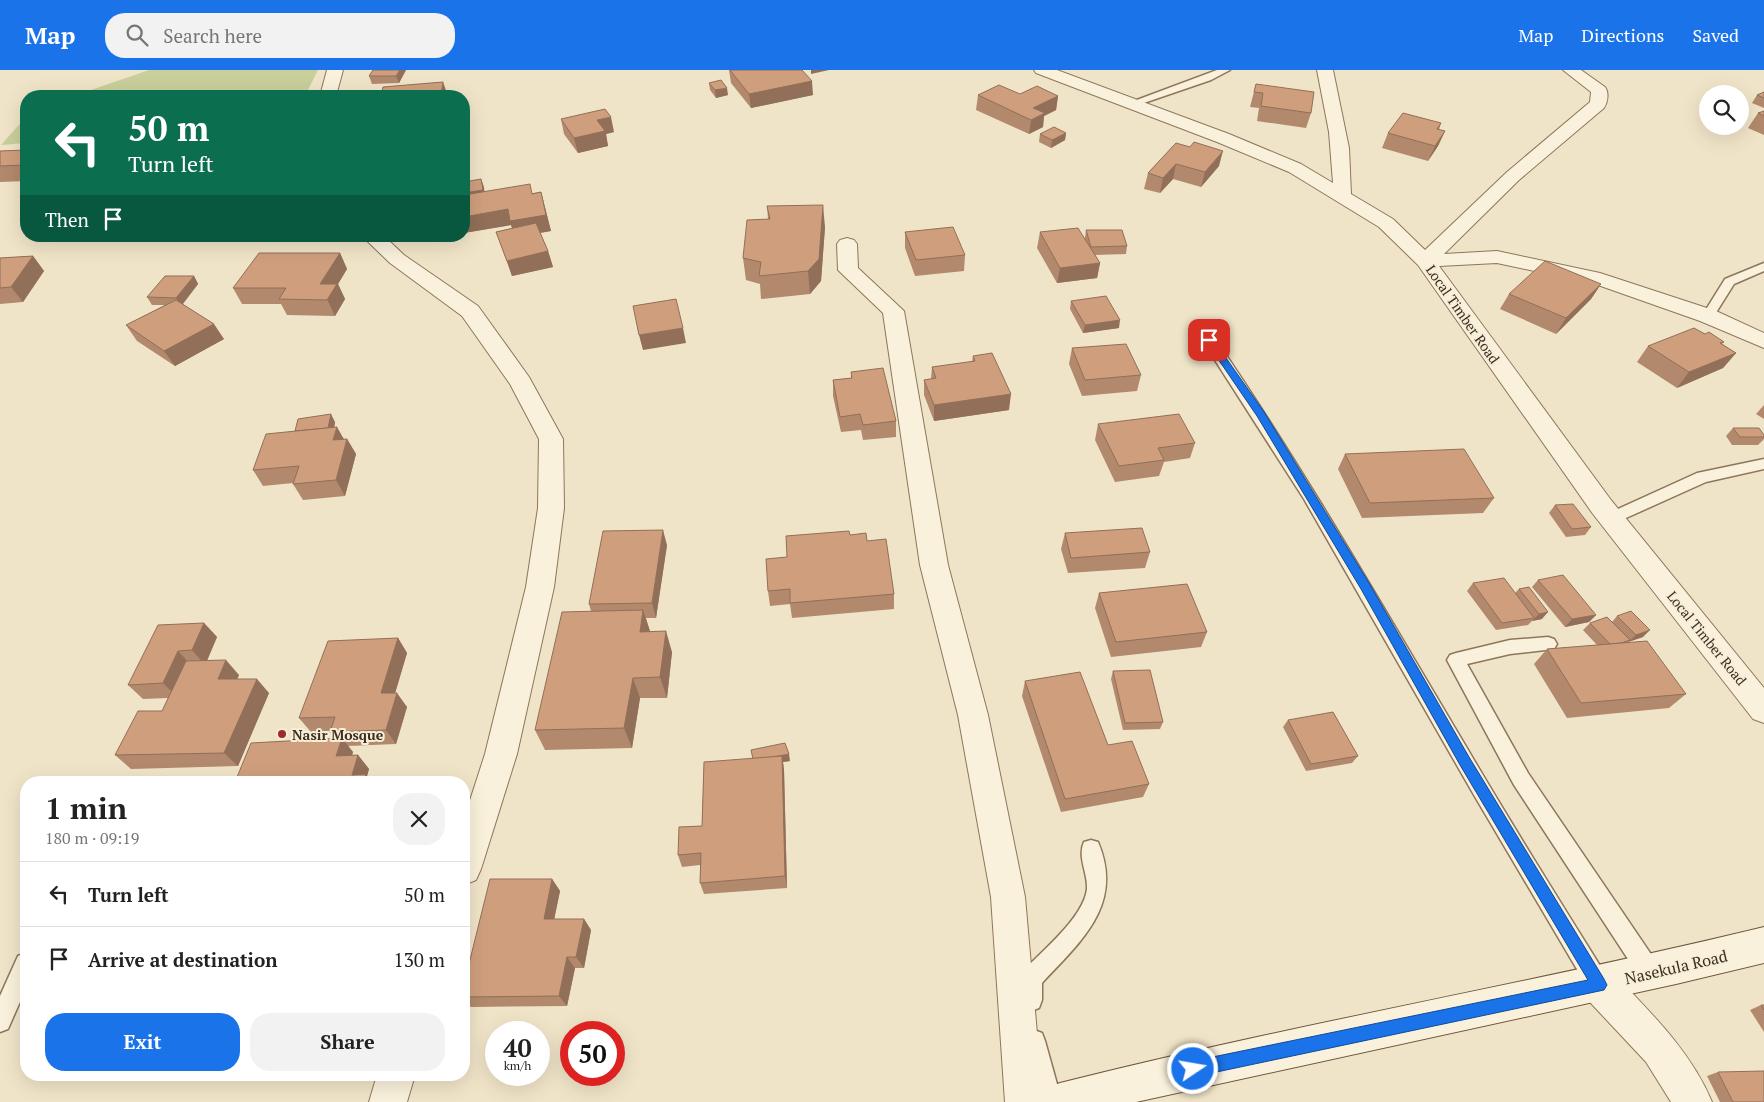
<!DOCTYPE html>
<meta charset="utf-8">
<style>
:root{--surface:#fff;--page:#f2f2f2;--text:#222;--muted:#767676;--line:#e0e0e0;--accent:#1a73e8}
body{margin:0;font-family:"PT Serif",serif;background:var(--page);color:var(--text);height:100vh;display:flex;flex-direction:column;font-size:19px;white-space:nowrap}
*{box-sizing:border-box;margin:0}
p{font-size:16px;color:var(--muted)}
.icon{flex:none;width:28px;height:28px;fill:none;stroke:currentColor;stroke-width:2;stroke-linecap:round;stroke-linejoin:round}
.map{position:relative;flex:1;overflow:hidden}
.side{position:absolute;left:20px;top:706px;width:450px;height:305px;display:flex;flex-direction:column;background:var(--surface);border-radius:20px;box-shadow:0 5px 20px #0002}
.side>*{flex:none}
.top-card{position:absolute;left:20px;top:20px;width:450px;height:152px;border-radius:20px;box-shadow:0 5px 20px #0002;background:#0b6e4f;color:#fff;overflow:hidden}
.fabs{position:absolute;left:1699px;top:15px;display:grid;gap:10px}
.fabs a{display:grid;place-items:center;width:50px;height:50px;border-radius:50%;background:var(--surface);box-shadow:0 5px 20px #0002;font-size:25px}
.speed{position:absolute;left:485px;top:951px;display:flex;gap:10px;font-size:25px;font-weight:700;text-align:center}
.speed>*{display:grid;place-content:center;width:65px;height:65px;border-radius:50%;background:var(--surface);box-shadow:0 5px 20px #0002;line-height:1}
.speed small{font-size:12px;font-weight:400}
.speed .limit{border:8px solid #d22;background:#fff;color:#111}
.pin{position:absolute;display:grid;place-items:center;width:42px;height:42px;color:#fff;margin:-21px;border-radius:10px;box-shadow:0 2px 8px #0006}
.me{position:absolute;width:55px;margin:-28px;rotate:78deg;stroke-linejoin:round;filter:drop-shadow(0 0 4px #0008)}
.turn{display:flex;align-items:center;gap:18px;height:105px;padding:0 25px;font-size:22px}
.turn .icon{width:65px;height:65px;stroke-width:2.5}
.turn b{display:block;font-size:35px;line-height:42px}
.then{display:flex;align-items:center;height:48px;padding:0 25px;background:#0003;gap:10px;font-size:19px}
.round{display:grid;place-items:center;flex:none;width:52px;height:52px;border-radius:20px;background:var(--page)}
.head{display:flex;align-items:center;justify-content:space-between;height:85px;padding:0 25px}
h1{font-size:30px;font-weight:600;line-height:38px}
.primary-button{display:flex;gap:10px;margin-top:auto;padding:10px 25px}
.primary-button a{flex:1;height:58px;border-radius:20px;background:var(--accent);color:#fff;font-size:20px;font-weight:600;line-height:58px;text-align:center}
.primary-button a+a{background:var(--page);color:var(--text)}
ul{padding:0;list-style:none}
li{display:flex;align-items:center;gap:15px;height:65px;padding:0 25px;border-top:1px solid var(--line)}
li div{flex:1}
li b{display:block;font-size:19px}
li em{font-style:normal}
header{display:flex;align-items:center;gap:30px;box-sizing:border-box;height:70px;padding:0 25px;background:var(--accent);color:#fff}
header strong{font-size:24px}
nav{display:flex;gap:28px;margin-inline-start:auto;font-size:18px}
.search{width:350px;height:45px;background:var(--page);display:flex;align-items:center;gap:12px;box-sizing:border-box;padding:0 18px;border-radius:20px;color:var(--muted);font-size:19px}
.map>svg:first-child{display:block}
.green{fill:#c9cf9b}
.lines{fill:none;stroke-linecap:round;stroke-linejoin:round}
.service-casing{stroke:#8d765c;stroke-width:3}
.minor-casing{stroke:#8d765c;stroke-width:2}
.secondary-casing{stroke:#6f573f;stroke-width:2}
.service{fill:#faf1dc;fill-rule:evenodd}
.minor{fill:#faf1dc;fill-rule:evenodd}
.secondary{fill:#faf1dc;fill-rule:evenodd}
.wall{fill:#b2896c}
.shaded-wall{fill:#916f58}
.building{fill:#cf9f7d;stroke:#916f58}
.route{fill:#1a73e8;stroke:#114b97}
.poi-dot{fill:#9e2a2b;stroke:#f7eed8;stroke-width:2}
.labels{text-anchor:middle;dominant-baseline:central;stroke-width:4;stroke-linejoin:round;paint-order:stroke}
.street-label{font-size:14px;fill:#3d2e20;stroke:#f7eed8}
.poi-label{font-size:14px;font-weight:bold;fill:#3d2e20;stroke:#f7eed8;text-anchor:start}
.near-street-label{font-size:16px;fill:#3d2e20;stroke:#f7eed8}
</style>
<header>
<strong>Map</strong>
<div class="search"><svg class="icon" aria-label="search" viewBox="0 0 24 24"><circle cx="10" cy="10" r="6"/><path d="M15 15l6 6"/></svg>Search here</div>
<nav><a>Map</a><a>Directions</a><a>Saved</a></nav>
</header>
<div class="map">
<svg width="1764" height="1032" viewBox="0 0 1764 1032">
<rect width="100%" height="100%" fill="#f0e4c8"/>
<g class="green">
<path d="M149 0H318L305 26H45L49 22 91 20Z"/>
<path d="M26 47V73L1 75Z"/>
</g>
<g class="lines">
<defs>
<g id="service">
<path d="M1217 0H1230L1211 10 1135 36 1126 34Z"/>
<path d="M1764 193V201L1734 214 1712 249H1704L1702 246 1725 209Z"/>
<path d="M1209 266 1214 267C1306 402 1387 544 1471 685 1515 760 1561 833 1607 907L1610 915 1607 923 1599 926 1591 923 1474 725 1304 429 1202 270Z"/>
<path d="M1764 389V399L1706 412 1617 452H1607L1604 448 1607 444 1697 403Z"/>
<path d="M1548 567 1554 569 1557 574 1554 579 1510 584 1467 594 1528 703 1659 896 1662 904 1659 912 1651 915 1643 912 1514 715 1447 590 1450 585 1456 583 1510 570Z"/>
<path d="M1091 770 1098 772C1125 835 1080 872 1042 913V930L1039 938 1031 941 1023 938C1019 926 1019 913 1023 901 1042 881 1084 847 1087 819 1088 803 1077 787 1084 772Z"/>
<path d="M26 883V918L8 959 0 962V926L18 886Z"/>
<path d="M1034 960 1042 963 1045 971 1062 1032H1038L1023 971 1026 963Z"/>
</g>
<g id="minor">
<path d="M327 0H343L336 26H320Z"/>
<path d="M1034 0H1057L1229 64 1301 94 1333 113 1329 62 1317 0H1333L1349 78 1351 124 1393 149 1425 180 1507 102 1590 32 1591 22 1563 0H1581L1605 17C1609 22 1608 32 1604 38L1519 110 1444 184 1497 181 1600 203 1716 241 1764 263V278L1700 251 1595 214 1497 193 1439 196 1611 430 1764 618V653L1753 649 1593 444 1418 195 1379 157 1289 102 1217 72 1036 3Z"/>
<path d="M362 166H384L404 185 478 236 529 307 563 369 564 438 554 517 517 684 481 799 476 810 464 815V749L485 684 526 517 538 438 539 369 510 314 462 246 390 193Z"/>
<path d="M847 168 854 170 857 174 858 198 904 241 948 495 988 645 1025 827 1043 1032H1005L991 827 958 645 920 495 883 243 838 200 837 174 840 170Z"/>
<path d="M1599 897 1612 902C1650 942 1691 981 1712 1032H1671L1646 992 1586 928 1581 915 1586 902Z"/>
<path d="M377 1005H415L407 1032H369Z"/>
</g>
<path id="secondary" d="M1764 857V893L1676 914 1136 1032H1041L1046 1018 1060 1013C1293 954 1530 914 1764 857Z"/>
</defs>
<use href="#service" class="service-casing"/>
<use href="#minor" class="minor-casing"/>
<use href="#secondary" class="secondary-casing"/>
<use href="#service" class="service"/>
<use href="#minor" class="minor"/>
<use href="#secondary" class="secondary"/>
</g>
<g class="wall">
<path d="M373 0H406L399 13 372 14 369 6Z"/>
<path d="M729 0H802L813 25 751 38 731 13Z"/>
<path d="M709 13 728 25 716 28 710 20Z"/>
<path d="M1256 14 1311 43 1306 58 1257 51 1259 38 1250 37Z"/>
<path d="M1764 22V38L1752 33 1757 25Z"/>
<path d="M1020 24 1058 26 1056 40 1044 46 1043 57 1029 64 976 40 978 25Z"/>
<path d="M1764 41V65L1748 58 1758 43Z"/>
<path d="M561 49 614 62 606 64 608 76 578 83 564 64Z"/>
<path d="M1441 53 1439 60 1445 61 1438 76 1428 91 1382 78 1388 63Z"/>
<path d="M1066 63 1065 70 1051 78 1039 72 1040 64Z"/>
<path d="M1176 73 1219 96 1201 117 1173 109 1160 123 1144 119 1148 103Z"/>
<path d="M26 80V111L0 112V81Z"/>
<path d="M481 109 484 121 533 123 541 122 551 161 540 163 548 181 553 197 512 206 496 162 512 158 511 155 464 163Z"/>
<path d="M767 136 825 157 821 211 810 224 761 229 760 214 746 210 743 188 768 149Z"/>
<path d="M1086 160 1127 176 1126 184 1095 185 1100 193 1097 208 1057 213 1037 178 1040 162 1085 168Z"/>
<path d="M905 162 965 185 964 201 915 206 905 178Z"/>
<path d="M186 166H313L311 170 189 171Z"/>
<path d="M340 183 347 199 338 214 345 229 335 246 287 245 281 234H242L233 218Z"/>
<path d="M33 186 44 201 23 232 0 234V188Z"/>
<path d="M194 206 198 214 183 234 224 269 175 296 137 271 126 255 165 235H152L147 227Z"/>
<path d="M1601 214 1591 229 1556 264 1500 239 1509 224Z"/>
<path d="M1071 231 1119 258 1083 263 1070 239Z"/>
<path d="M1705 264 1724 272 1722 274 1736 283 1723 298 1677 318 1637 292 1648 276Z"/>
<path d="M1072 278 1141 305 1137 321 1082 326 1069 294Z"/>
<path d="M973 286 1009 340 934 351 924 325V310L931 309 932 297 972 292Z"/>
<path d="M851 302 896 351V367L863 370 861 360 841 362 833 326V310L851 308Z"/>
<path d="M1764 335V349L1756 344Z"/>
<path d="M335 352 334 358 344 369H347L356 384 345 426 303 430 293 414V413L263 416 253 400 295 361Z"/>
<path d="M1098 354 1195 373 1190 388 1164 392 1159 406 1115 412 1095 370Z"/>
<path d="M1733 358 1764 365V369L1758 375H1732L1726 366Z"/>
<path d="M1345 384 1494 428 1483 443 1362 448 1338 399Z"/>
<path d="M1555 435 1591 457 1585 465 1566 467 1549 443Z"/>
<path d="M1065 463 1150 482 1145 498 1068 503 1061 479Z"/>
<path d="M850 465 867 471 894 524V539L792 548 790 534 770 536 768 521 787 487Z"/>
<path d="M667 475 656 548H646L650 562 672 582 667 628H640L632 678 545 680 535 660 591 541 589 534Z"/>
<path d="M1538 510 1596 545 1589 552 1565 557 1532 517Z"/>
<path d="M1473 513 1515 523 1519 519 1529 517 1542 549 1532 551 1528 555 1496 560 1467 521Z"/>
<path d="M1099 523 1207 562 1201 577 1111 587 1095 538Z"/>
<path d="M1617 546 1643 567 1628 572 1686 624 1669 638 1567 648 1534 594 1547 579 1597 575 1583 560 1590 553 1612 552Z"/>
<path d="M204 553 217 567 207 591 239 605 237 609 269 623 238 696 131 699 115 685 162 641 168 628 143 629 128 615Z"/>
<path d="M398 568 407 583 395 623 407 637 396 674 348 676 353 682 352 685H358L369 699 367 706 330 662V661L311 662 299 648Z"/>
<path d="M1113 601 1163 652 1160 659 1123 660 1111 609Z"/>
<path d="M1025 611 1108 675 1149 714 1143 727 1061 742 1022 626Z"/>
<path d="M1288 650 1358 686 1352 693 1306 701 1283 657Z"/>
<path d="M790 691 783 692 784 700 787 818 704 824 700 813V795L682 797 678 785 702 756 704 692Z"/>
<path d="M552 809 560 821 554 849H584L591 860 584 898H575L567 936 471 937 464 931V914Z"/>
<path d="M1761 935H1764V962L1750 940Z"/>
<path d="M1718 1002 1764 1032H1720L1707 1006Z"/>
</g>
<g class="shaded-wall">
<path d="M400 0H406L399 13 396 6Z"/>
<path d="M811 0H829L811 4Z"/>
<path d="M812 11 813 25 751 38 749 24Z"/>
<path d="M443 12 448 26H441Z"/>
<path d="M727 18 728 25 716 28 715 20Z"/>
<path d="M1058 26 1056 40 1044 46 1043 57 1029 64 1033 38Z"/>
<path d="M611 47 614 62 606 64 608 76 578 83 574 68 597 50Z"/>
<path d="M1445 61 1438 76 1428 91 1435 76Z"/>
<path d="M1066 63 1065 70 1051 78 1052 70Z"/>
<path d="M1223 81 1219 96 1201 117 1205 102Z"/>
<path d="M1176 94 1173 109 1160 123 1163 108Z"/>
<path d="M481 109 484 117 485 128 464 131V123Z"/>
<path d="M541 122 551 161 515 167 511 155 464 163V147Z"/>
<path d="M823 135 825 157 821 211 810 224 808 201Z"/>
<path d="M548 181 553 197 512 206 507 191Z"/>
<path d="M340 183 347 199 338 214 345 229 335 246 320 214Z"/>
<path d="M33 186 44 201 23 232 11 217Z"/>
<path d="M1100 193 1097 208 1057 213 1060 198Z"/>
<path d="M194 206 198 214 181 236 176 228Z"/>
<path d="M1601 214 1591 229 1556 264 1566 248Z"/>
<path d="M1120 250 1119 258 1083 263 1085 255Z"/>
<path d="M214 254 224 269 175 296 164 281Z"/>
<path d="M683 258 686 273 643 280 639 265Z"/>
<path d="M1736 283 1723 298 1677 318 1689 302Z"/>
<path d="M1011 324 1009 340 934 351V335Z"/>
<path d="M331 344 335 352 333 367 299 372Z"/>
<path d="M337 357 346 373 333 370Z"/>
<path d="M347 369 356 384 345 426 336 410Z"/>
<path d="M663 460 667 475 656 548 652 533Z"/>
<path d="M643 540 650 561 646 583 640 562Z"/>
<path d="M1548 542 1542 549 1532 551 1539 544Z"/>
<path d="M1596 545 1589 552 1565 557 1572 549Z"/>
<path d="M204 553 217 567 205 595 192 580Z"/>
<path d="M1650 560 1643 567 1628 572 1636 565Z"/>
<path d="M666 561 672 582 667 628 660 607Z"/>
<path d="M398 568 407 583 391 637 381 623Z"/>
<path d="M178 581 192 596 177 627 163 613Z"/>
<path d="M226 590 239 605 231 623 218 609Z"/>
<path d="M633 608 640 628 632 678 624 658Z"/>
<path d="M257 609 269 623 238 696 224 683Z"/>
<path d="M397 623 407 637 396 674 386 660Z"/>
<path d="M342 668 353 682 348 700 336 686Z"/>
<path d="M789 684 790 691 783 692 784 700 787 818 785 806 753 691Z"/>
<path d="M358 685 369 699 367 706 373 712H358L352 705Z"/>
<path d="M552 809 560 821 552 860 544 849Z"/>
<path d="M584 849 591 860 584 898 576 887Z"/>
<path d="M567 887 575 898 567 936 559 926Z"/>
</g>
<g class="building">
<path d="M373 0H400L396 6H369Z"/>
<path d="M730 0H802L812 11 749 24Z"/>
<path d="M721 10 727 18 715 20 709 13Z"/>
<path d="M443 12 441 26H381L383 17Z"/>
<path d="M1256 14 1314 22 1311 43 1261 36 1263 23 1254 22Z"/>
<path d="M999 15 1020 24 1037 16 1058 26 1033 38 1045 43 1031 50 978 25Z"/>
<path d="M1764 22V28L1757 25Z"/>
<path d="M605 39 611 47 597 50 605 61 574 68 561 49Z"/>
<path d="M1764 41V46L1758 43Z"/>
<path d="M1403 43 1441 53 1437 59 1445 61 1435 76 1388 63Z"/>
<path d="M1054 57 1066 63 1052 70 1040 64Z"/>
<path d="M1194 72 1223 81 1205 102 1176 94 1163 108 1148 103 1176 73 1190 77Z"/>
<path d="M26 80V95L0 96V81Z"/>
<path d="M481 109 483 120 464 123V112Z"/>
<path d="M530 114 532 124 541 122 546 145 510 151 508 139 464 147V125Z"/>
<path d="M823 135 819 189 808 201 759 206 761 192 743 188 747 150 770 149 767 136Z"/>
<path d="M536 153 548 181 507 191 496 162Z"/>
<path d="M953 157 965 185 916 190 905 162Z"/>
<path d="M1078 158 1100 193 1060 198 1040 162Z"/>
<path d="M1086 160H1122L1127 176 1091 177Z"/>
<path d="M259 183H340L320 214H337L327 230 279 229 286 218H233Z"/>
<path d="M33 186 11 217 0 218V188Z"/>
<path d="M1545 191 1601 214 1566 248 1509 224Z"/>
<path d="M165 206H194L176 228 147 227Z"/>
<path d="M1106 226 1120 250 1085 255 1071 231Z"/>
<path d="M676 229 683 258 639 265 633 236Z"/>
<path d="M176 230 214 254 164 281 126 255Z"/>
<path d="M1694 258 1705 264 1709 262 1724 272 1720 273 1736 283 1689 302 1648 276Z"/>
<path d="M1126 274 1141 305 1085 310 1072 278Z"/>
<path d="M992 283 1011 324 934 335 924 310 936 308 932 297 975 291 973 286Z"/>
<path d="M883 298 896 351 863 355 860 344 840 347 833 310 852 308 851 302Z"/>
<path d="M331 344 328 358 295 361 298 349Z"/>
<path d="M1179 344 1195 373 1158 378 1164 390 1119 396 1098 354Z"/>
<path d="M337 357 333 370 347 369 336 410 293 414 299 396 253 400 266 364Z"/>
<path d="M1733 358H1759L1764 365V367H1740Z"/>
<path d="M1464 379 1494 428 1370 433 1345 384Z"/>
<path d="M1573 434 1591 457 1572 459 1555 435Z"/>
<path d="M1142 458 1150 482 1071 488 1065 463Z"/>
<path d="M663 460 652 533 589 534 603 461Z"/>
<path d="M849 461 850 465 866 463 867 471 886 469 894 524 790 533V519L768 521 766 489 787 487 786 466Z"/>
<path d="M1563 505 1596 545 1572 549 1538 510Z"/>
<path d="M1504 508 1534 548 1502 553 1473 513Z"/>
<path d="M1187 514 1207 562 1116 572 1099 523Z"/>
<path d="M1529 517 1548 542 1539 544 1519 519Z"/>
<path d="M643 540 640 562 666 561 660 607 633 608 624 658 535 660 562 542Z"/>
<path d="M1631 541 1650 560 1636 565 1617 546Z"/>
<path d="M1607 547 1630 570 1621 573 1610 574 1590 553Z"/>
<path d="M204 553 192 580 178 581 163 613 128 615 158 555Z"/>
<path d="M398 568 381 623H397L386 660 330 662 335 647 299 648 328 571Z"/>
<path d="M1647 571 1686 624 1581 633 1547 579Z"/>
<path d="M226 590 218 609H257L224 683 115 685 138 641H162L186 591Z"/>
<path d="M1150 600 1163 652 1125 653 1113 601Z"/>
<path d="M1080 602 1108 675 1132 671 1149 714 1065 729 1025 611Z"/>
<path d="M1333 642 1358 686 1311 694 1288 650Z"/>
<path d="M342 668 336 686 358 685 352 705 366 704 364 712H235L251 673Z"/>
<path d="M785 673 789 684 773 687 753 689 751 680Z"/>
<path d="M782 686 785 806 700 813 701 783 678 785 679 757 702 756 704 692Z"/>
<path d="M490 809H552L544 849H584L576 887H567L559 926 464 927V914Z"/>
<path d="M1761 935H1764V940Z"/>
<path d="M1764 1001V1032H1733L1718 1002Z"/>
</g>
<path class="route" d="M1206 268H1212L1264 342 1369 513 1469 687 1604 909 1607 915 1604 920 1193 1007 1188 1004 1185 999 1188 993 1193 991 1588 910 1460 695 1361 519 1257 346 1205 270Z"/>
<circle class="poi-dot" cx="282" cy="664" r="5"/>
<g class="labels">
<g class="street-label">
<text transform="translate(1463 244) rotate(55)">Local Timber Road</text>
<text transform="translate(1707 568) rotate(51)">Local Timber Road</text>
</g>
<g class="poi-label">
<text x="292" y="664">Nasir Mosque</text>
</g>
<g class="near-street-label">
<text transform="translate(1676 897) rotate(-13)">Nasekula Road</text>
</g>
</g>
</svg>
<div class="fabs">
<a><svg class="icon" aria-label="search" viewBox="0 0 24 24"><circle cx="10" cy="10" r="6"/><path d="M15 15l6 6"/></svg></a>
</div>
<div class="speed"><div>40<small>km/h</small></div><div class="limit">50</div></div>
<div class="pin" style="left:1209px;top:270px;background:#d93025"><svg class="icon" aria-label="arrive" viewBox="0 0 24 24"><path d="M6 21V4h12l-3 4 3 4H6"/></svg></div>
<svg class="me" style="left:1193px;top:999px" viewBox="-20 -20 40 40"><circle r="17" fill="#1a73e8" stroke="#fff" stroke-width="3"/><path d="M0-11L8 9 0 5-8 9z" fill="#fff"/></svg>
<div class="top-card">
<div class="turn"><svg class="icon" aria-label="left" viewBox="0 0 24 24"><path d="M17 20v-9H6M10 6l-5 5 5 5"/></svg><div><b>50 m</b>Turn left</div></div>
<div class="then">Then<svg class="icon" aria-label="arrive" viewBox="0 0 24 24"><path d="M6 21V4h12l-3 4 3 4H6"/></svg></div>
</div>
<section class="side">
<div class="head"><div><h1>1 min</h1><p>180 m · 09:19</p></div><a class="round"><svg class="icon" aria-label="close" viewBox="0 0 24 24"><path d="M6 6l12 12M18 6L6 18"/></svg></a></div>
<ul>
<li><svg class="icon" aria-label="left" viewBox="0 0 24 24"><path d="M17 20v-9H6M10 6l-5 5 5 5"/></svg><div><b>Turn left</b></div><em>50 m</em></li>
<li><svg class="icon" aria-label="arrive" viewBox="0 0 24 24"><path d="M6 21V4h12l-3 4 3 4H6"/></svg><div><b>Arrive at destination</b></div><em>130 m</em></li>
</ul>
<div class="primary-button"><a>Exit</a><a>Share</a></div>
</section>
</div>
